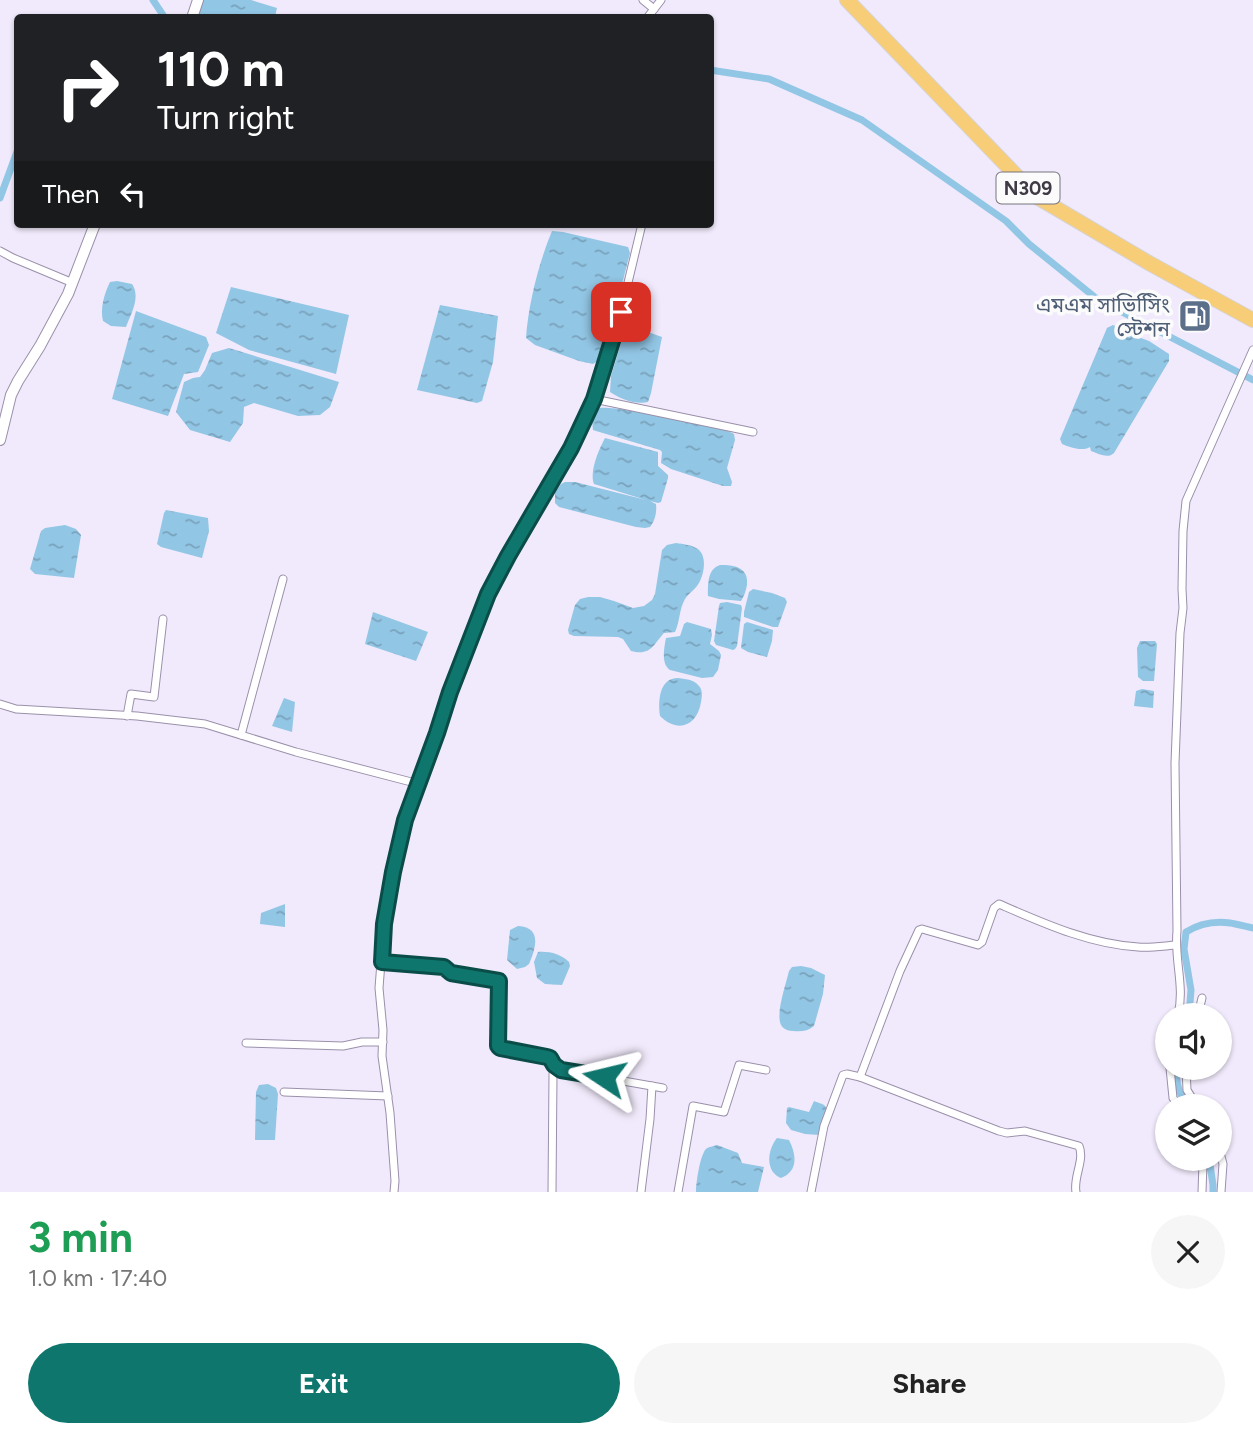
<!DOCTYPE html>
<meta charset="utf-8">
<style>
:root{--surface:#fff;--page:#f6f6f6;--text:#222;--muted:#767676;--accent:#0f766e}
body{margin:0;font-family:Figtree,"Noto Sans Bengali",sans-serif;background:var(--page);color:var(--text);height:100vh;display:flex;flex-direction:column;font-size:26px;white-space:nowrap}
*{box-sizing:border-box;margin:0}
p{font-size:23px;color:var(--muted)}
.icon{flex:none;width:38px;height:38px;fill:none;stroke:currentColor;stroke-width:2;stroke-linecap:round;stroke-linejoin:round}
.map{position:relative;height:1192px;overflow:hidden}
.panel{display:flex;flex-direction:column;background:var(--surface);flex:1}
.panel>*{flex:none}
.banner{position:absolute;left:14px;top:14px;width:700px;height:214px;border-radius:7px;box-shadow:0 2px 5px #0004;background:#202124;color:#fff;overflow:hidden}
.tools{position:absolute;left:1155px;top:1003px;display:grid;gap:14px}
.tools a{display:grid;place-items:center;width:77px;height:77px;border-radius:50%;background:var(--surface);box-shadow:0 2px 5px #0004;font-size:35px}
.pin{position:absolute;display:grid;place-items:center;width:60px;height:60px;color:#fff;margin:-30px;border-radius:14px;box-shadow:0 4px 10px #0006}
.me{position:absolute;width:77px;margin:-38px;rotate:280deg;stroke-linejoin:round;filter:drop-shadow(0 0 5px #0008)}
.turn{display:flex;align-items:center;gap:24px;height:147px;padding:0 28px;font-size:32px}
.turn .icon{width:91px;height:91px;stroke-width:2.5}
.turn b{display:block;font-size:49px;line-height:60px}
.then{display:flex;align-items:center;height:66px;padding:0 28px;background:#0003;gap:14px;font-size:26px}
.round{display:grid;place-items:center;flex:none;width:74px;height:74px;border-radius:37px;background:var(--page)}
.overview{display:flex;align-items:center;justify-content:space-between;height:119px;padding:0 28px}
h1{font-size:42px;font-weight:700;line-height:52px;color:#1e9e55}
.cta{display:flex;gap:14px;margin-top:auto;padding:14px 28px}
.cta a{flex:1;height:80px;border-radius:42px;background:var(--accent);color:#fff;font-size:28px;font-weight:700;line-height:80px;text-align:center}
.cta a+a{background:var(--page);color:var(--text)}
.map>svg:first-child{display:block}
.water{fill:url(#water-ripples)}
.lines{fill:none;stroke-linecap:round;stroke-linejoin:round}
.canal{stroke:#92c6e5;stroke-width:7}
.street-casing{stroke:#9a90aa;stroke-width:9}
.secondary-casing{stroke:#9a90aa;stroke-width:12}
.highway-casing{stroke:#d5d4d6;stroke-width:16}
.street{stroke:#fff;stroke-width:7}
.secondary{stroke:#fff;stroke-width:10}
.highway{stroke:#f8cd77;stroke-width:14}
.route-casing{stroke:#0a4d48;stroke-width:18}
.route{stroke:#0f766e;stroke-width:12}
.labels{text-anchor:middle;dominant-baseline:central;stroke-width:7;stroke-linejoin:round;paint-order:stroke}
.shield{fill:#fbfbfb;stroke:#77747c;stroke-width:2}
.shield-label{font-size:19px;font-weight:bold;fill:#3f3a45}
.service-label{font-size:21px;fill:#4e5e75;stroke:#fbfbfb;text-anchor:end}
</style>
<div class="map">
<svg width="1253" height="1192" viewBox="0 0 1253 1192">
<defs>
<pattern id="water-ripples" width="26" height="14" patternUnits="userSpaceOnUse" patternTransform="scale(1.75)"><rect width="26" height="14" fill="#92c6e5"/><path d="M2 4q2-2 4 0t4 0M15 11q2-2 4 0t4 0" fill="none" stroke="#79a2bb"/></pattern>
</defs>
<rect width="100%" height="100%" fill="#f1eafc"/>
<g class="water">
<path d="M203 0H251L277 8 275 17 197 18Z"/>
<path d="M552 231 563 232 628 247 630 253 607 343 601 359 593 364 579 361 535 345 526 338C528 305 539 262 552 231Z"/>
<path d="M117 281 132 284C141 297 131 314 126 327L111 326 103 321C100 309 104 294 110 282Z"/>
<path d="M231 287 349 315 336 374 249 350 216 333Z"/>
<path d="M440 305 498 316 493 362 482 401 477 403 417 390Z"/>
<path d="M136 311 206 337 209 345 198 372 184 374 168 416 112 399Z"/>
<path d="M1113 325 1138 336V339L1141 338 1149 341 1169 354V361L1114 453C1108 459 1099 454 1091 451L1090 447C1082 452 1069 447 1062 444L1060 439 1107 328Z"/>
<path d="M628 329 648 332 662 337 651 393 648 402C636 405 620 399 610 392L611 376 624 333Z"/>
<path d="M229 348 339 382 330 407 320 415 298 416 254 403 244 407 243 423 230 442 190 430 176 412 184 382 193 378 200 377 205 370 212 353Z"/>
<path d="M600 408C618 406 720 425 734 434L735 440 727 468 732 482 731 486H723L671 469 661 463 662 452 660 450 596 431 593 430C592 420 591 413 600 408Z"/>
<path d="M605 438 658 452V466L668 475V478L661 502 658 503 650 501 656 504C657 512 655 521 650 527L645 528 636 527 559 507 555 503V492L561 484 565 482H575L646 500 594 484C589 472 599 449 605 438Z"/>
<path d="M166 510 208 518 209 531 202 558 161 547 157 544 164 513Z"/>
<path d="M65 525 76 529 81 535 74 578 35 574 30 569 41 531 45 528Z"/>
<path d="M676 543C683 544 692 545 698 549 708 557 704 577 697 586 693 591 688 594 685 599 679 609 680 622 675 632L664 633C653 645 651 656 631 651L623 639 618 637 574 636 569 634 568 630 575 605 580 599 588 597H600L614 601 633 608 644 606 652 600 655 594 662 550 667 545Z"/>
<path d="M720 565C734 565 749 567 747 585 746 591 744 596 741 601L719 599 708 596C708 585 707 569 720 565Z"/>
<path d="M753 589 772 593 785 598 787 602 778 627H773L744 617V612L749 592Z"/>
<path d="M727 602 741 605 742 608 737 646 735 649 733 650 716 645 714 641 719 606 720 603Z"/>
<path d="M373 612 428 632 416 661 365 644Z"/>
<path d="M687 622 711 629 712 635 710 644 719 651 721 655 718 670 713 677 702 678 670 670C661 664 664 648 666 638L680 636 684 624Z"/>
<path d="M747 622 773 630 772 641 767 657 748 652 741 648 744 624Z"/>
<path d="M1140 641H1155L1157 644 1154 681H1143L1138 677 1137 648Z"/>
<path d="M677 678C685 679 694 679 699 686 703 690 702 697 701 702 697 727 677 733 660 716 658 701 659 679 677 678Z"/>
<path d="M1142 689 1154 691 1153 708 1134 706 1136 691Z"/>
<path d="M284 698 295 702 292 732 272 726Z"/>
<path d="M285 904V927L260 924 261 913Z"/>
<path d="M518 926C542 927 536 948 529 964L525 967 517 969 507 960 510 930Z"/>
<path d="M538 952C549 951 561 954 569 962L570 966 562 985 545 984 537 978 534 962Z"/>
<path d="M801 966 811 968 825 975 823 994 814 1026C808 1031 801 1032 793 1031 787 1031 781 1028 780 1022 777 1009 786 984 789 971L792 967Z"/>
<path d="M268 1084 276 1088 278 1094 275 1140H255L256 1092 259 1085Z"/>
<path d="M814 1101C816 1102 824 1104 825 1106 830 1112 821 1128 819 1135L805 1134 791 1130 786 1123 787 1108 789 1107 809 1112Z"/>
<path d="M777 1138 789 1140C796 1154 799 1171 781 1178 765 1172 767 1150 777 1138Z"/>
<path d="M717 1145 738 1153 742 1163 764 1167 758 1192H696C696 1183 700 1155 706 1149 708 1147 714 1146 717 1145Z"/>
</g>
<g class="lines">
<g class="canal">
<path d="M153 0 165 18"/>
<path d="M710 70 769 79 862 120 1006 221 1029 244 1097 299 1253 380"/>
<path d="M0 198 18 149"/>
<path d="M1189 1015 1191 990 1184 949 1186 932C1199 924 1215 921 1230 923 1238 924 1246 927 1253 928"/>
<path d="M1176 1068C1176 1083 1179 1093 1187 1106"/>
<path d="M1209 1158 1213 1185V1192"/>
</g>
<defs>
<g id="street">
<path d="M643 0 654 9"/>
<path d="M647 18 661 0"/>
<path d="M0 251 13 258 73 283"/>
<path d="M594 399 753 432"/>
<path d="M0 704 16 709 137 716 205 724 296 752 419 784"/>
<path d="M127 716 131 694 154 697 163 619"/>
<path d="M241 735 283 579"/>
<path d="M381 962 446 967 451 973 499 981 498 1046 503 1050 550 1058 554 1065 561 1070 663 1088"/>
<path d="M1178 1015C1185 987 1174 959 1177 931L1175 763 1180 633 1183 608 1182 589 1183 531 1186 501 1253 350"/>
<path d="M1198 1015 1202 998"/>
<path d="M246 1043 343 1046 362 1042H383"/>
<path d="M1170 1068 1173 1098 1179 1106"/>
<path d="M1186 1068 1187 1090 1197 1106"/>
<path d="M860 1077 900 971 919 930 922 929 978 945 982 942 994 908 999 904C1043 923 1089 944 1138 947 1150 948 1163 946 1176 945"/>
<path d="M284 1092 388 1096"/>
<path d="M1220 1153 1223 1164 1221 1192"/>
<path d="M1201 1158 1203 1163 1202 1192"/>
<path d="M394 1192 395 1181 390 1113 382 1056 383 1030 379 988 384 924 393 872 405 820 437 733 450 692 488 595 508 556 571 448 594 399 621 312 642 224"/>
<path d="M552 1192 553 1074 554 1065"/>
<path d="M641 1192 650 1119 652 1086"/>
<path d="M678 1192 693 1106 724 1112 739 1065 766 1070"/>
<path d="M811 1192 824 1126 843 1075 847 1074 860 1077 999 1131 1007 1133 1025 1131 1079 1146C1085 1160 1073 1177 1076 1192"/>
</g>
<g id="secondary">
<path d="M192 18 198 0"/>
<path d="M0 440 11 395 18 381 40 346 68 294 95 224"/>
</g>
<path id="highway" d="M847 0 1037 197 1149 263 1253 320"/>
</defs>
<use href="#street" class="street-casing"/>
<use href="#secondary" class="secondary-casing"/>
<use href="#highway" class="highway-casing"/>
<use href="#street" class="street"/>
<use href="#secondary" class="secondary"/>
<use href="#highway" class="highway"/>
</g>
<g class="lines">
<defs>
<path id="route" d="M604 1077 561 1070 554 1065 550 1058 547 1057 500 1048 498 1046 499 981 451 973 444 967 382 962 384 924 393 872 405 820 437 733 450 692 488 594 508 556 571 448 594 399 621 312"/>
</defs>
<use href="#route" class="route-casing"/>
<use href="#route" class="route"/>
</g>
<defs>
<symbol id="fuel-square" viewBox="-11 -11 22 22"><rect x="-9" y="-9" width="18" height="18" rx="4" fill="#5c6f8a" stroke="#fbfbfb"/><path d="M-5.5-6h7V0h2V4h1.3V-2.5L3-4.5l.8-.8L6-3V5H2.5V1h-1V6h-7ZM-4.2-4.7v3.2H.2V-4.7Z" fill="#fff"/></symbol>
</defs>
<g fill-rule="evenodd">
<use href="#fuel-square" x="1176" y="297" width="38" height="38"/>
</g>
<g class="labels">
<rect class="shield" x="996.5" y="172.5" width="63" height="31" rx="5"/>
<g class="shield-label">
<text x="1028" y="188">N309</text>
</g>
<g class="service-label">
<text x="1170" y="304">এমএম সাভ‌িসি‌িং<tspan x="1170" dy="24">স্ট‌েশন</tspan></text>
</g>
</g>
</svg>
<div class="tools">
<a><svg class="icon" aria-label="sound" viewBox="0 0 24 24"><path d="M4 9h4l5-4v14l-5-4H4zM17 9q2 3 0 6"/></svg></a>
<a><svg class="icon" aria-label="layers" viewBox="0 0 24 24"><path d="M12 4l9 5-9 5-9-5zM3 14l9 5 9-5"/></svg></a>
</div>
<div class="pin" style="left:621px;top:312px;background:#d93025"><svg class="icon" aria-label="arrive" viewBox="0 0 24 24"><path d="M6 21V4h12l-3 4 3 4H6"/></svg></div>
<svg class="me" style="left:604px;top:1077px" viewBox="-20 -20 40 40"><path d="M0-17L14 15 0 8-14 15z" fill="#0f766e" stroke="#fff" stroke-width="4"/></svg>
<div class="banner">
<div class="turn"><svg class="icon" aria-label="right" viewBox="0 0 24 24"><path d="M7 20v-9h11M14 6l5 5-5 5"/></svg><div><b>110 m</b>Turn right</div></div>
<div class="then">Then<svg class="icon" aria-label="left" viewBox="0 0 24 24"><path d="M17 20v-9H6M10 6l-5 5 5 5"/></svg></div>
</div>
</div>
<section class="panel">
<div class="overview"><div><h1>3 min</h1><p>1.0 km · 17:40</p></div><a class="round"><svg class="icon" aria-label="close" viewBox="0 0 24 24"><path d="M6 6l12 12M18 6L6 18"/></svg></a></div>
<div class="cta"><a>Exit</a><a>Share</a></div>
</section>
